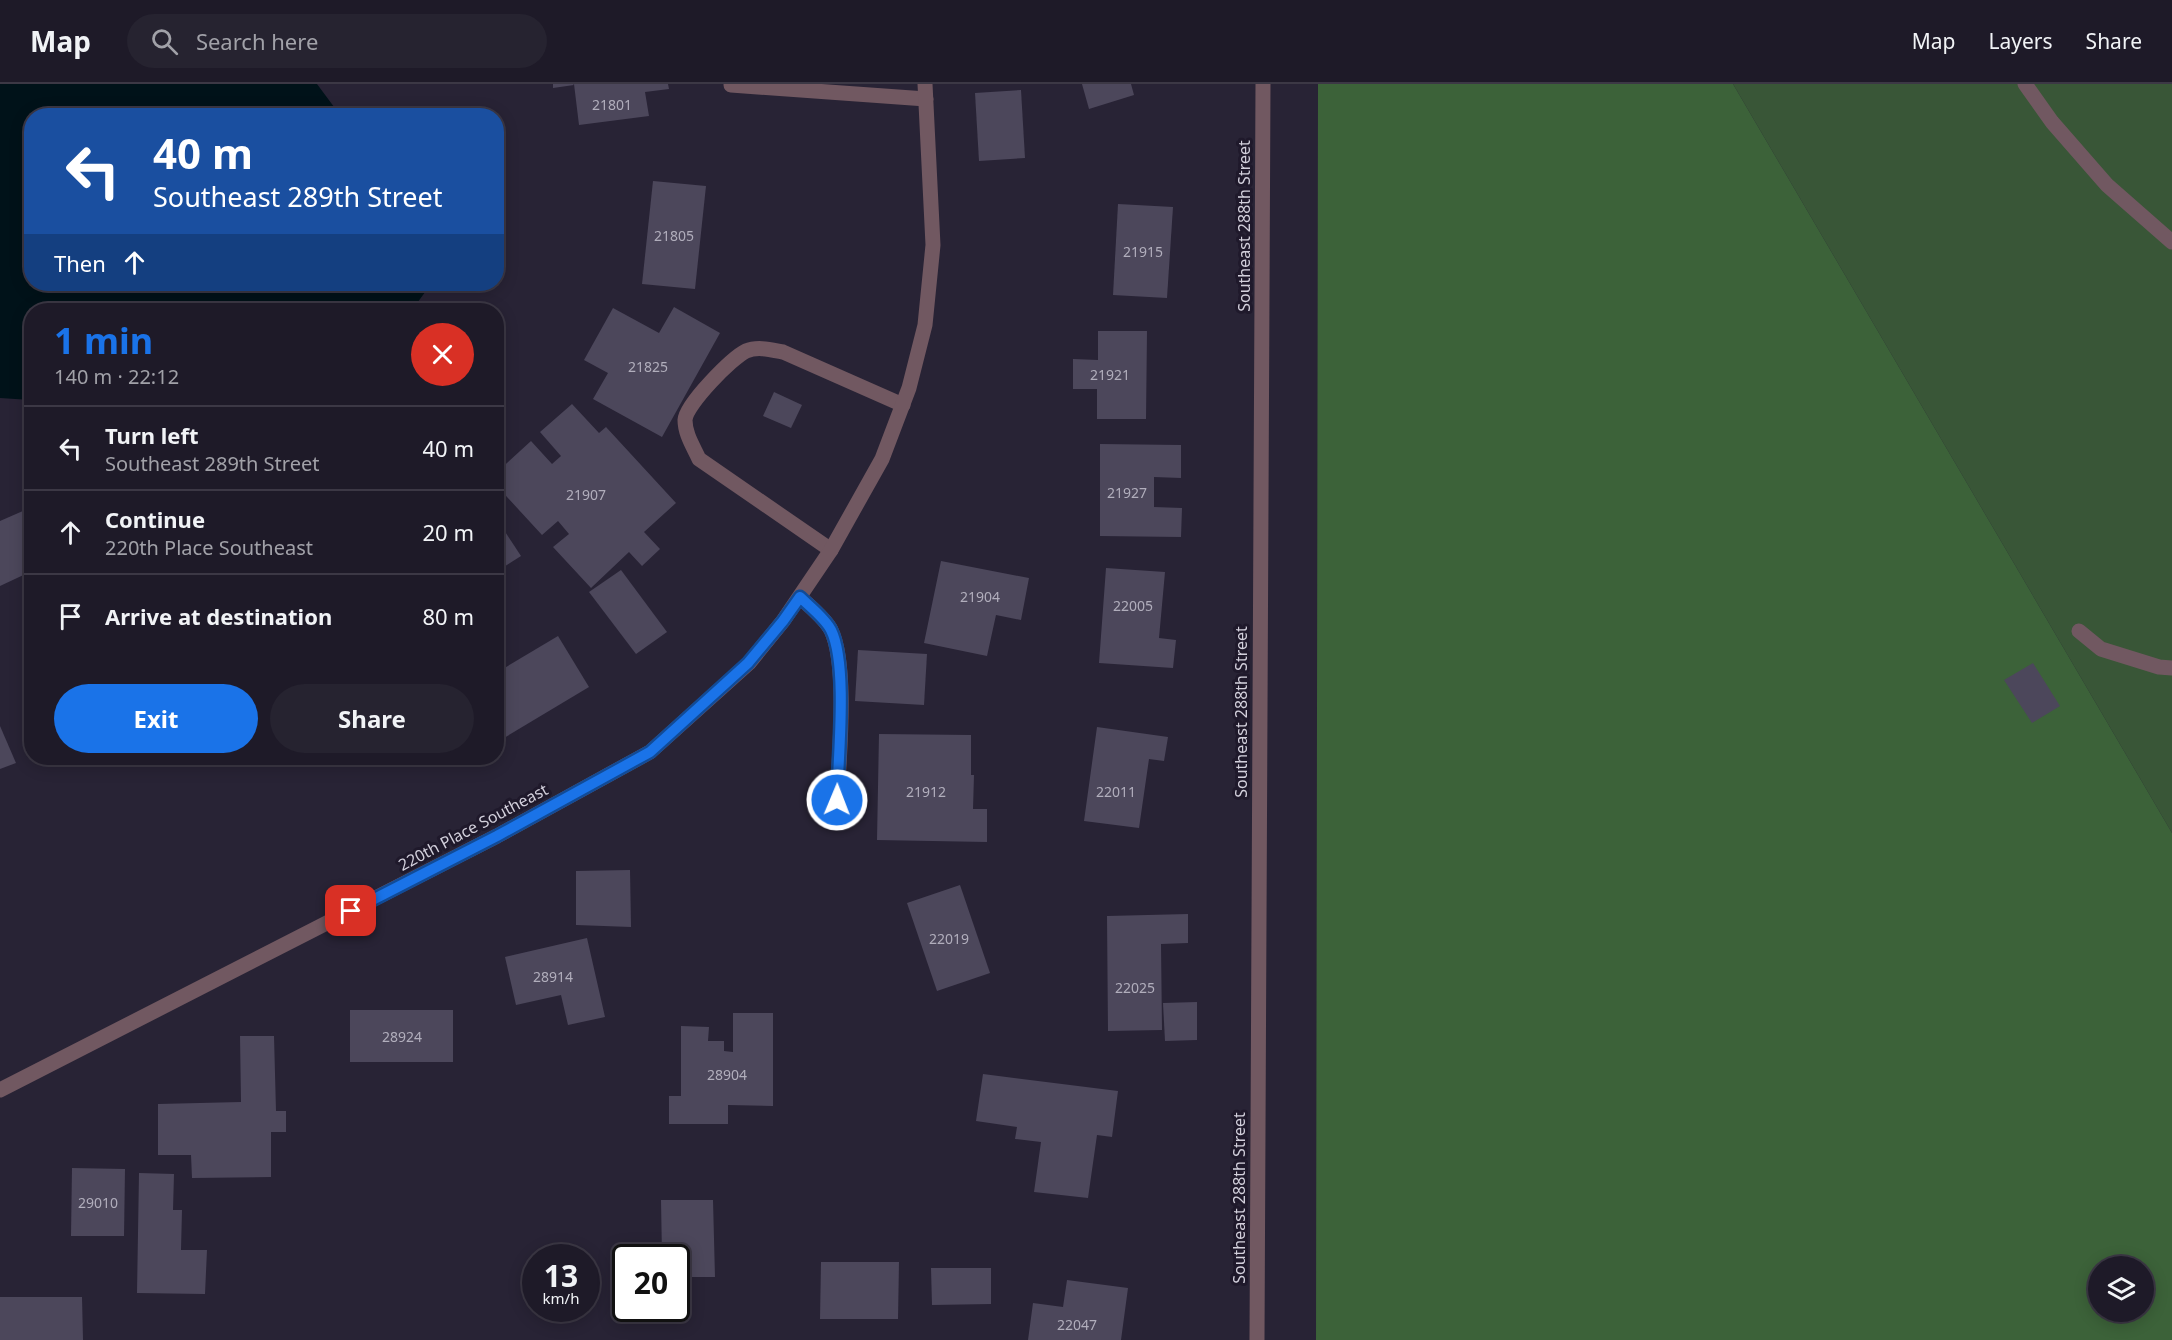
<!DOCTYPE html>
<meta charset="utf-8">
<style>
:root{--surface:#1e1a28;--page:#262330;--text:#f1f3f6;--muted:#a1a1a8;--line:#3c3845;--accent:#1a73e8}
body{margin:0;font-family:"Noto Sans",sans-serif;background:var(--page);color:var(--text);height:100vh;display:flex;flex-direction:column;font-size:22px;white-space:nowrap}
*{box-sizing:border-box;margin:0}
p{font-size:20px;color:var(--muted)}
.icon{flex:none;width:33px;height:33px;fill:none;stroke:currentColor;stroke-width:2;stroke-linecap:round;stroke-linejoin:round}
.map{position:relative;flex:1;overflow:hidden}
.sheet{position:absolute;left:24px;top:219px;width:480px;height:462px;display:flex;flex-direction:column;background:var(--surface);border-radius:24px;box-shadow:0 3px 15px #0003,0 0 0 2px var(--line)}
.sheet>*{flex:none}
.banner{position:absolute;left:24px;top:24px;width:480px;height:183px;border-radius:24px;box-shadow:0 3px 15px #0003,0 0 0 2px var(--line);background:#1a4fa0;color:#fff;overflow:hidden}
.buttons{position:absolute;left:2088px;top:1172px;display:grid;gap:12px}
.buttons a{display:grid;place-items:center;width:66px;height:66px;border-radius:50%;background:var(--surface);box-shadow:0 3px 15px #0003,0 0 0 2px var(--line);font-size:30px}
.speed{position:absolute;left:522px;top:1160px;display:flex;gap:12px;font-size:30px;font-weight:700;text-align:center}
.speed>*{display:grid;place-content:center;width:78px;height:78px;border-radius:50%;background:var(--surface);box-shadow:0 3px 15px #0003,0 0 0 2px var(--line);line-height:1}
.speed small{font-size:15px;font-weight:400}
.speed .limit{border:3px solid #111;border-radius:9px;background:#fff;color:#111}
.pin{position:absolute;display:grid;place-items:center;width:51px;height:51px;color:#fff;margin:-26px;border-radius:12px;box-shadow:0 3px 9px #0006}
.me{position:absolute;width:66px;margin:-33px;rotate:1deg;stroke-linejoin:round;filter:drop-shadow(0 0 4px #0008)}
.turn{display:flex;align-items:center;gap:21px;height:126px;padding:0 30px;font-size:27px}
.turn .icon{width:78px;height:78px;stroke-width:2.5}
.turn b{display:block;font-size:42px;line-height:51px}
.then{display:flex;align-items:center;height:57px;padding:0 30px;background:#0003;gap:12px;font-size:22px}
.round{display:grid;place-items:center;flex:none;width:63px;height:63px;border-radius:32px;background:var(--page)}
.summary{display:flex;align-items:center;justify-content:space-between;height:102px;padding:0 30px}
h1{font-size:36px;font-weight:700;line-height:45px;color:var(--accent)}
.primary-button{display:flex;gap:12px;margin-top:auto;padding:12px 30px}
.primary-button a{flex:1;height:69px;border-radius:36px;background:var(--accent);color:#fff;font-size:24px;font-weight:700;line-height:69px;text-align:center}
.primary-button a+a{background:var(--page);color:var(--text)}
ul{padding:0;list-style:none}
li{display:flex;align-items:center;gap:18px;height:84px;padding:0 30px;border-top:2px solid var(--line)}
li div{flex:1}
li b{display:block;font-size:22px}
li em{font-style:normal}
header{display:flex;align-items:center;gap:36px;box-sizing:border-box;height:84px;padding:0 30px;background:var(--surface);border-bottom:2px solid var(--line)}
header strong{font-size:28px}
nav{display:flex;gap:33px;margin-inline-start:auto;font-size:21px}
.search{width:420px;height:54px;background:var(--page);display:flex;align-items:center;gap:15px;box-sizing:border-box;padding:0 21px;border-radius:33px;color:var(--muted);font-size:22px}
.map>svg:first-child{display:block}
.green{fill:#395637}
.forest{fill:#3c6239;fill-rule:evenodd}
.water{fill:#001219}
.building{fill:#4c475b}
.lines{fill:none;stroke-linecap:round;stroke-linejoin:round}
.minor{stroke:#715861;stroke-width:15}
.route-casing{stroke:#114b97;stroke-width:15}
.route{stroke:#1a73e8;stroke-width:10}
.labels{text-anchor:middle;dominant-baseline:central;stroke-width:6;stroke-linejoin:round;paint-order:stroke}
.number-label{font-size:14px;fill:#b1aebc}
.street-label{font-size:16px;fill:#d3d0dc;stroke:#1f192b}
</style>
<header>
<strong>Map</strong>
<div class="search"><svg class="icon" aria-label="search" viewBox="0 0 24 24"><circle cx="10" cy="10" r="6"/><path d="M15 15l6 6"/></svg>Search here</div>
<nav><a>Map</a><a>Layers</a><a>Share</a></nav>
</header>
<div class="map">
<svg width="2172" height="1256" viewBox="0 0 2172 1256">
<rect width="100%" height="100%" fill="#282335"/>
<path class="green" d="M1733 0H2172V749Z"/>
<path class="forest" d="M1318 0H1733L2172 749V1256H1316ZM2098 1182H2144V1227H2098Z"/>
<path class="water" d="M0 0H317L340 31 32 32V200H431L412 226H32L31 316 0 314Z"/>
<g class="building">
<path d="M553 0H573L574 1 553 4Z"/>
<path d="M574 0H668L669 5 645 8 649 32 579 41Z"/>
<path d="M1082 0H1131L1134 11 1089 25Z"/>
<path d="M1021 6 1025 74 979 77 975 9Z"/>
<path d="M653 97 706 102 695 205 642 200Z"/>
<path d="M1118 120 1173 123 1167 214 1113 211Z"/>
<path d="M674 223 720 249 662 353 593 315 608 289 584 276 613 224 659 249Z"/>
<path d="M1098 247H1147L1146 335H1097V305H1073V275L1098 276Z"/>
<path d="M774 308 802 321 791 344 763 332Z"/>
<path d="M572 320 599 349 606 343 676 419 644 448 660 465 642 482 629 468 591 504 553 463 569 450 558 437 542 451 496 401V389L531 357 552 380 561 372 540 348Z"/>
<path d="M1100 360 1181 361V394L1154 393V423L1182 424 1181 453 1100 452Z"/>
<path d="M32 423V487L0 502V437Z"/>
<path d="M496 434 521 472 496 488Z"/>
<path d="M941 477 1029 494 1021 536 996 531 987 572 924 559Z"/>
<path d="M1106 484 1165 488 1159 554 1176 556 1173 584 1099 579Z"/>
<path d="M621 486 667 548 636 570 589 508Z"/>
<path d="M558 552 589 603 499 657 496 652V589Z"/>
<path d="M858 566 927 570 924 621 855 617Z"/>
<path d="M2033 579 2060 622 2032 639 2004 596Z"/>
<path d="M0 642 16 679 0 685Z"/>
<path d="M1097 643 1168 653 1164 677 1149 675 1139 744 1084 737Z"/>
<path d="M879 650 971 651V691H974L973 725H987V758L877 756Z"/>
<path d="M630 786 631 843 576 841V787Z"/>
<path d="M960 801 990 889 937 907 907 819Z"/>
<path d="M1188 830V859L1161 860 1162 946 1108 947 1107 832Z"/>
<path d="M587 854 605 933 568 941 561 911 516 921 505 873Z"/>
<path d="M1197 918V956L1165 957 1163 919Z"/>
<rect x="350" y="926" width="103" height="52"/>
<path d="M733 929H773V1022L728 1021V1040H669V1012H681V942L709 943 708 957H724V967L733 968Z"/>
<path d="M240 952H274L276 1027H286V1048H271V1093L192 1094 191 1071H158V1020L241 1018Z"/>
<path d="M983 990 1118 1007 1112 1053 1097 1051 1088 1114 1034 1108 1041 1058 1015 1055 1017 1043 976 1037Z"/>
<path d="M72 1084 125 1085 124 1152H71Z"/>
<path d="M139 1089 174 1090 173 1126H182L181 1166H207L205 1210 137 1209Z"/>
<path d="M661 1116H713L715 1193H676V1173H662Z"/>
<path d="M821 1178H899L898 1235H820Z"/>
<path d="M931 1184H991V1220L932 1221Z"/>
<path d="M1067 1196 1128 1204 1121 1256H1028L1033 1219 1063 1223Z"/>
<path d="M0 1213H82L83 1256H0Z"/>
</g>
<g class="lines">
<g class="minor">
<path d="M2025 0 2052 38 2107 101 2172 158"/>
<path d="M731 1 926 15"/>
<path d="M831 466 699 375C693 362 685 350 685 336 686 320 732 274 746 267 758 262 772 266 783 268L903 321"/>
<path d="M800 513C809 522 825 534 831 546 848 581 839 675 837 716"/>
<path d="M2079 547 2101 565 2159 583 2172 584"/>
<path d="M0 1006 497 752 650 668 749 579 783 537 831 466 882 375 909 304 925 241 933 161 925 0"/>
<path d="M1257 1256 1263 0"/>
</g>
</g>
<g class="lines">
<defs>
<path id="route" d="M351 827 497 752 650 668 748 579 783 537 800 513C809 522 825 534 831 546 848 580 838 675 837 716"/>
</defs>
<use href="#route" class="route-casing"/>
<use href="#route" class="route"/>
</g>
<g class="labels">
<g class="number-label">
<text x="612" y="20">21801</text>
<text x="674" y="151">21805</text>
<text x="1143" y="167">21915</text>
<text x="648" y="282">21825</text>
<text x="1110" y="290">21921</text>
<text x="1127" y="408">21927</text>
<text x="586" y="410">21907</text>
<text x="980" y="512">21904</text>
<text x="1133" y="521">22005</text>
<text x="926" y="707">21912</text>
<text x="1116" y="707">22011</text>
<text x="949" y="854">22019</text>
<text x="553" y="892">28914</text>
<text x="1135" y="903">22025</text>
<text x="402" y="952">28924</text>
<text x="727" y="990">28904</text>
<text x="98" y="1118">29010</text>
<text x="1077" y="1240">22047</text>
</g>
<g class="street-label">
<text transform="translate(1244 142) rotate(-90)">Southeast 288th Street</text>
<text transform="translate(1241 628) rotate(-90)">Southeast 288th Street</text>
<text transform="translate(473 743) rotate(-28)">220th Place Southeast</text>
<text transform="translate(1239 1114) rotate(-90)">Southeast 288th Street</text>
</g>
</g>
</svg>
<div class="buttons">
<a><svg class="icon" aria-label="layers" viewBox="0 0 24 24"><path d="M12 4l9 5-9 5-9-5zM3 14l9 5 9-5"/></svg></a>
</div>
<div class="speed"><div>13<small>km/h</small></div><div class="limit">20</div></div>
<div class="pin" style="left:351px;top:827px;background:#d93025"><svg class="icon" aria-label="arrive" viewBox="0 0 24 24"><path d="M6 21V4h12l-3 4 3 4H6"/></svg></div>
<svg class="me" style="left:837px;top:716px" viewBox="-20 -20 40 40"><circle r="17" fill="#1a73e8" stroke="#fff" stroke-width="3"/><path d="M0-11L8 9 0 5-8 9z" fill="#fff"/></svg>
<div class="banner">
<div class="turn"><svg class="icon" aria-label="left" viewBox="0 0 24 24"><path d="M17 20v-9H6M10 6l-5 5 5 5"/></svg><div><b>40 m</b>Southeast 289th Street</div></div>
<div class="then">Then<svg class="icon" aria-label="ahead" viewBox="0 0 24 24"><path d="M12 20V5M6 11l6-6 6 6"/></svg></div>
</div>
<section class="sheet">
<div class="summary"><div><h1>1 min</h1><p>140 m · 22:12</p></div><a class="round" style="background:#d93025;color:#fff"><svg class="icon" aria-label="close" viewBox="0 0 24 24"><path d="M6 6l12 12M18 6L6 18"/></svg></a></div>
<ul>
<li><svg class="icon" aria-label="left" viewBox="0 0 24 24"><path d="M17 20v-9H6M10 6l-5 5 5 5"/></svg><div><b>Turn left</b><p>Southeast 289th Street</p></div><em>40 m</em></li>
<li><svg class="icon" aria-label="ahead" viewBox="0 0 24 24"><path d="M12 20V5M6 11l6-6 6 6"/></svg><div><b>Continue</b><p>220th Place Southeast</p></div><em>20 m</em></li>
<li><svg class="icon" aria-label="arrive" viewBox="0 0 24 24"><path d="M6 21V4h12l-3 4 3 4H6"/></svg><div><b>Arrive at destination</b></div><em>80 m</em></li>
</ul>
<div class="primary-button"><a>Exit</a><a>Share</a></div>
</section>
</div>
